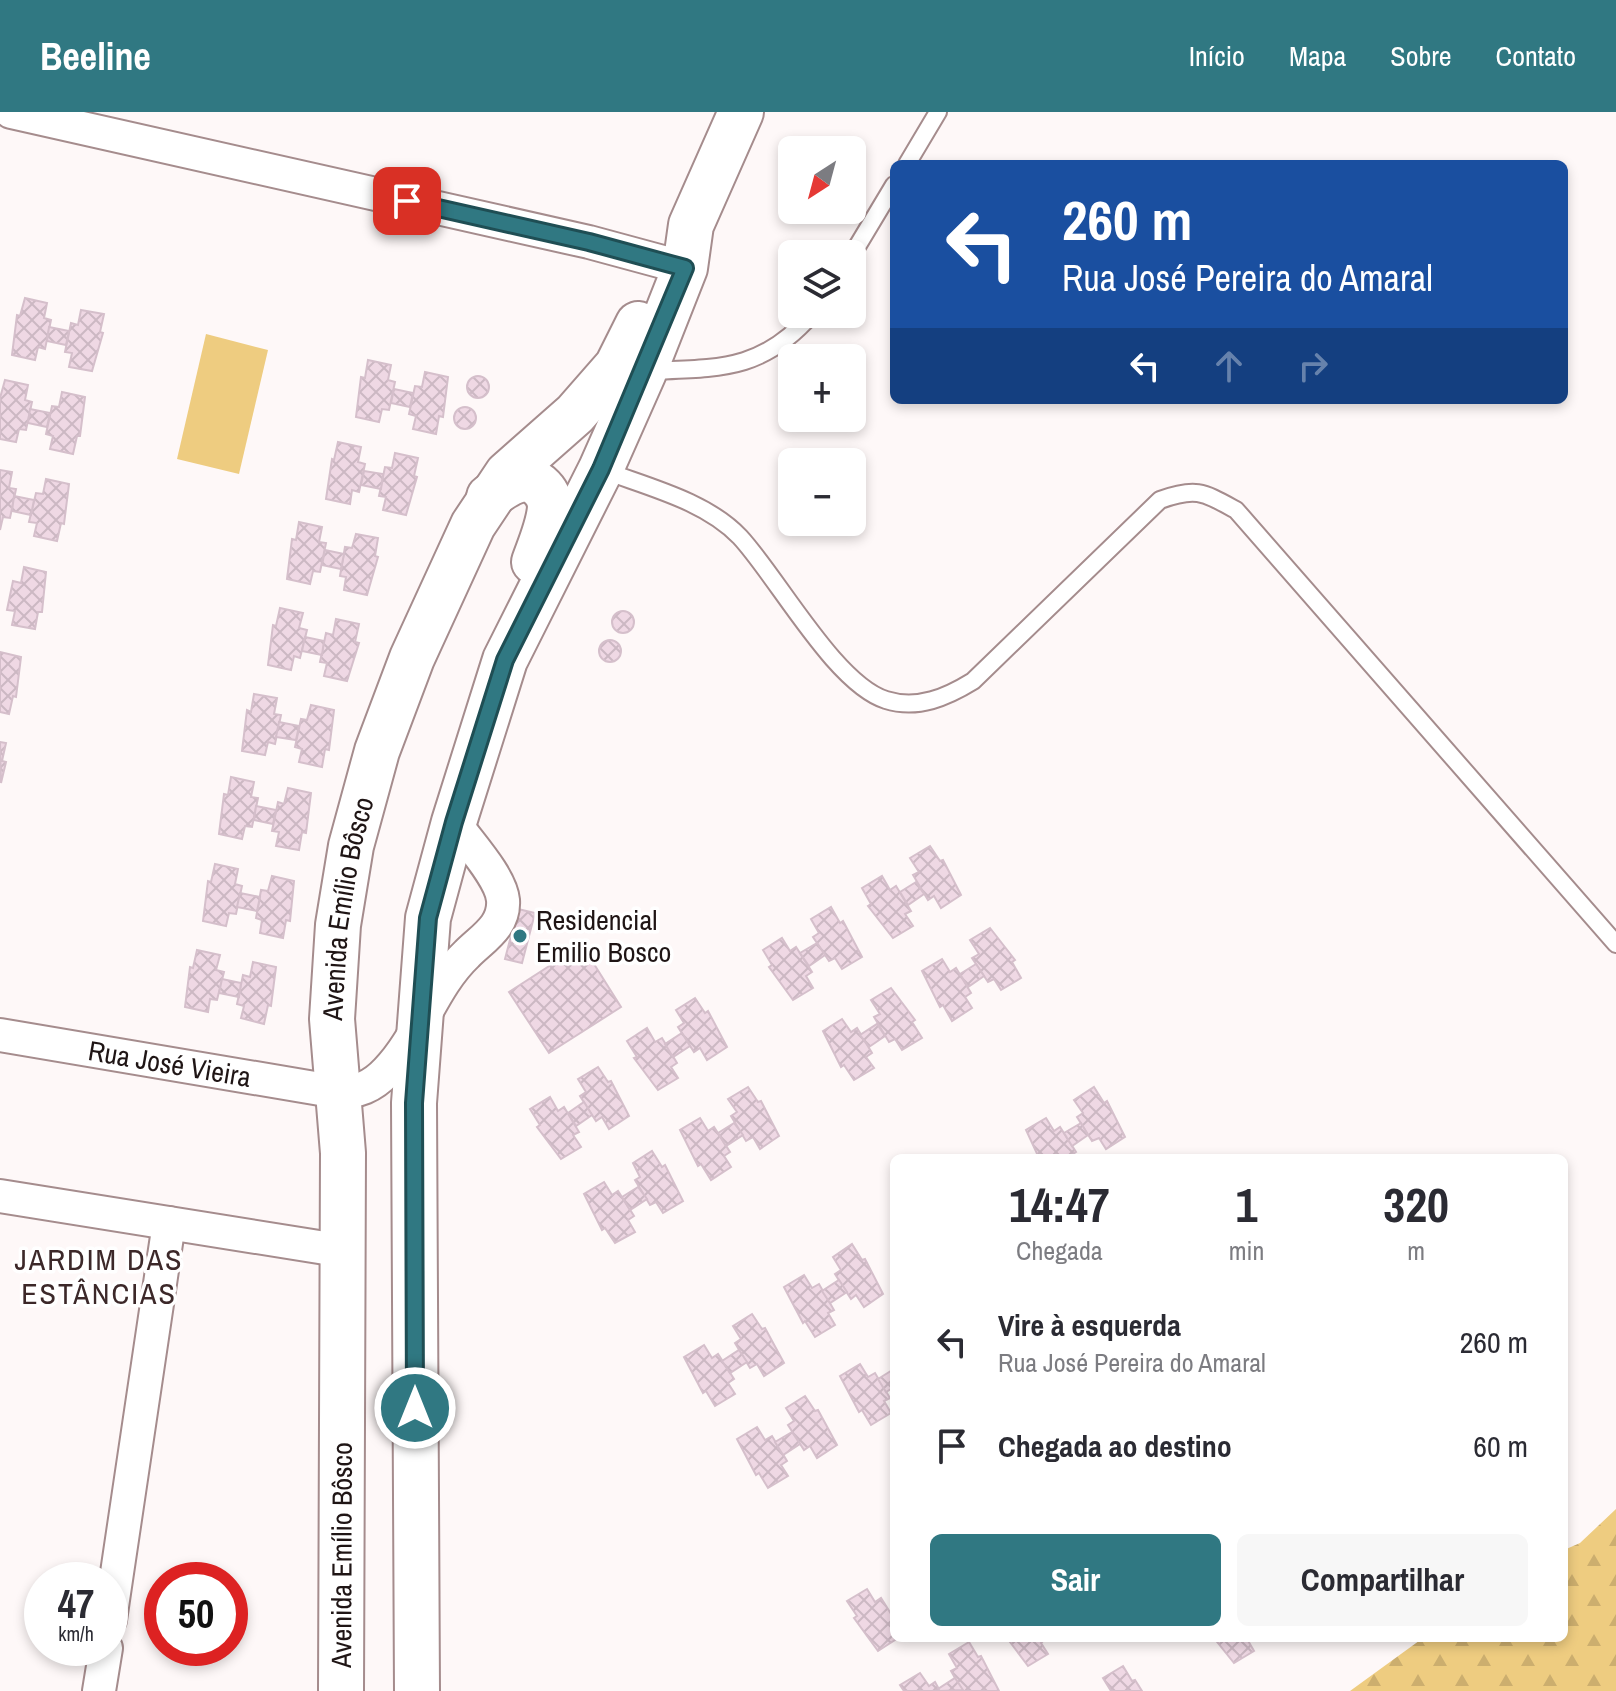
<!DOCTYPE html>
<html lang="pt">
<meta charset="utf-8">
<style>
:root{--surface:#fff;--page:#f7f7f7;--text:#2b2b33;--muted:#7c7c81;--accent:#307882}
body{margin:0;font-family:"Archivo Narrow",sans-serif;background:var(--page);color:var(--text);height:100vh;display:flex;flex-direction:column;font-size:30px;white-space:nowrap}
*{box-sizing:border-box;margin:0}
p{font-size:26px;color:var(--muted)}
.icon{flex:none;width:44px;height:44px;fill:none;stroke:currentColor;stroke-width:2;stroke-linecap:round;stroke-linejoin:round}
.map{position:relative;flex:1;overflow:hidden}
.side{position:absolute;left:890px;top:1042px;width:678px;height:488px;display:flex;flex-direction:column;background:var(--surface);border-radius:12px;box-shadow:0 4px 12px #0003}
.side>*{flex:none}
.banner{position:absolute;left:890px;top:48px;width:678px;height:244px;border-radius:12px;box-shadow:0 4px 12px #0003;background:#1a4fa0;color:#fff;overflow:hidden}
.needle{width:52px;rotate:216deg}
.tools{position:absolute;left:778px;top:24px;display:grid;gap:16px}
.tools a{display:grid;place-items:center;width:88px;height:88px;border-radius:12px;background:var(--surface);box-shadow:0 4px 12px #0003;font-size:40px}
.speed{position:absolute;left:24px;top:1450px;display:flex;gap:16px;font-size:40px;font-weight:700;text-align:center}
.speed>*{display:grid;place-content:center;width:104px;height:104px;border-radius:50%;background:var(--surface);box-shadow:0 4px 12px #0003;line-height:1}
.speed small{font-size:20px;font-weight:400}
.speed .limit{border:12px solid #d22;background:#fff;color:#111}
.pin{position:absolute;display:grid;place-items:center;width:68px;height:68px;color:#fff;margin:-34px;border-radius:16px;box-shadow:0 4px 12px #0006}
.me{position:absolute;width:88px;margin:-44px;rotate:0deg;stroke-linejoin:round;filter:drop-shadow(0 0 6px #0008)}
.turn{display:flex;align-items:center;gap:28px;height:168px;padding:0 40px;font-size:36px}
.turn .icon{width:104px;height:104px;stroke-width:2.5}
.turn b{display:block;font-size:56px;line-height:68px}
.lanes{display:flex;align-items:center;height:76px;padding:0 40px;background:#0003;justify-content:center;gap:40px;direction:ltr}
.lanes .off{opacity:.35}
.eta{display:flex;justify-content:space-evenly;align-items:center;height:136px;text-align:center}
.eta b{font-size:48px;font-weight:800;line-height:56px}
.primary-button{display:flex;gap:16px;margin-top:auto;padding:16px 40px}
.primary-button a{flex:1;height:92px;border-radius:12px;background:var(--accent);color:#fff;font-size:32px;font-weight:800;line-height:92px;text-align:center}
.primary-button a+a{background:var(--page);color:var(--text)}
ul{padding:0;list-style:none}
li{display:flex;align-items:center;gap:24px;height:104px;padding:0 40px}
li div{flex:1}
li b{display:block;font-size:30px}
li em{font-style:normal}
header{display:flex;align-items:center;gap:48px;box-sizing:border-box;height:112px;padding:0 40px;background:var(--accent);color:#fff}
header strong{font-size:38px}
nav{display:flex;gap:44px;margin-inline-start:auto;font-size:28px}
.map>svg:first-child{display:block}
.forest{fill:url(#forest-firs)}
.garden{fill:#eecc80}
.building{fill:url(#building-cross-hatch);stroke:#d5bfcb;stroke-width:2}
.lines{fill:none;stroke-linecap:round;stroke-linejoin:round}
.lane-casing{stroke:#a58c8d;stroke-width:20}
.street-casing{stroke:#a58c8d;stroke-width:36}
.secondary-casing{stroke:#a58c8d;stroke-width:48}
.lane{stroke:#fff;stroke-width:16}
.street{stroke:#fff;stroke-width:32}
.secondary{stroke:#fff;stroke-width:44}
.route-casing{stroke:#1f4e54;stroke-width:20}
.route{stroke:#307882;stroke-width:14}
.poi-dot{fill:#307882;stroke:#fff;stroke-width:3}
.labels{text-anchor:middle;dominant-baseline:central;stroke-width:7;stroke-linejoin:round;paint-order:stroke}
.street-label{font-size:28px;fill:#1f1515;stroke:#fff}
.poi-label{font-size:28px;fill:#1f1515;stroke:#fff;text-anchor:start}
.neighbourhood-label{font-size:30px;letter-spacing:2px;fill:#3c2829;stroke:#fff}
</style>
<header>
<strong>Beeline</strong>
<nav><a>Início</a><a>Mapa</a><a>Sobre</a><a>Contato</a></nav>
</header>
<div class="map">
<svg width="1616" height="1579" viewBox="0 0 1616 1579">
<defs>
<pattern id="forest-firs" width="22" height="20" patternUnits="userSpaceOnUse" patternTransform="scale(2)"><rect width="22" height="20" fill="#eecc80"/><path d="M5 1l3.5 6h-7zM16 11l3.5 6h-7z" fill="#ccae6e"/></pattern>
<pattern id="building-cross-hatch" width="8" height="8" patternUnits="userSpaceOnUse" patternTransform="scale(2)"><rect width="8" height="8" fill="#efd8e4"/><path d="M0 0l8 8M0 8l8-8" fill="none" stroke="#ccb8c3"/></pattern>
</defs>
<rect width="100%" height="100%" fill="#fef8f8"/>
<path class="forest" d="M1616 1397V1579H1350L1423 1526H1564V1438L1580 1431Z"/>
<path class="garden" d="M206 222 268 238 239 362 177 347Z"/>
<g class="building">
<path d="M25 186 47 191 44 206 51 208 45 237 38 235 35 248 12 243 17 203 20 204Z"/>
<path d="M81 198 104 202 100 220 103 221 92 259 69 255 72 241 65 240 71 211 78 213Z"/>
<path d="M49 215 69 219 66 233 47 229Z"/>
<path d="M368 248 391 253 388 268 395 270 389 298 382 297 379 310 356 305 361 265 365 266Z"/>
<path d="M425 260 448 265 443 305 439 304 436 322 413 317 416 304 409 302 415 274 422 275Z"/>
<circle cx="478" cy="275" r="11"/>
<path d="M5 268 28 273 25 288 32 290 26 318 19 317 16 330 0 327V286Z"/>
<path d="M394 277 413 281 410 295 391 291Z"/>
<path d="M62 280 85 285 80 324H77L73 342 50 337 53 324 46 322 52 294 59 295Z"/>
<circle cx="465" cy="306" r="11"/>
<path d="M30 297 50 301 47 315 28 311Z"/>
<path d="M338 330 361 335 358 350 365 352 359 380 352 378 350 392 326 387 332 347 334 348Z"/>
<path d="M395 341 418 346 414 364 417 365 406 403 383 398 386 385 379 384 385 355 392 356Z"/>
<path d="M0 358 12 360 9 376 16 377 10 406 3 405 0 418Z"/>
<path d="M364 359 383 362 381 377 361 373Z"/>
<path d="M46 367 69 372 64 412 61 411 57 429 34 424 37 411 29 410 36 381 43 382Z"/>
<path d="M14 384 34 388 31 403 12 399Z"/>
<path d="M299 410 322 415 319 430 326 431 320 460 313 459 310 472 287 467 292 427 296 428Z"/>
<path d="M356 422 378 426 375 444 378 445 367 483 344 478 346 465 340 464 345 435 352 436Z"/>
<path d="M325 438 344 442 341 457 322 453Z"/>
<path d="M24 455 46 460 42 500H38L35 517 12 513 15 499 7 498 13 469 21 471Z"/>
<path d="M280 496 303 501 299 516 307 518 300 546 294 544 291 558 268 553 273 513 276 514Z"/>
<circle cx="623" cy="510" r="11"/>
<path d="M336 507 359 512 355 530 359 531 347 569 324 564 327 551 320 550 326 521 333 523Z"/>
<path d="M305 525 324 529 322 543 302 539Z"/>
<circle cx="610" cy="539" r="11"/>
<path d="M0 540 21 545 16 585 13 584 9 602 0 600Z"/>
<path d="M254 582 277 586 274 602 281 603 275 632 268 630 265 643 242 639 247 598 251 600Z"/>
<path d="M311 593 334 598 329 638 325 637 322 655 299 650 302 637 295 635 301 607 307 608Z"/>
<path d="M279 610 299 614 296 628 276 625Z"/>
<path d="M0 630 6 631 2 649 6 650 1 671Z"/>
<path d="M231 665 254 670 251 685 258 686 252 715 245 714 242 727 219 722 224 682 228 683Z"/>
<path d="M288 676 311 681 306 721 302 720 299 738 276 734 279 720 272 719 278 690 284 692Z"/>
<path d="M256 694 276 698 273 712 254 708Z"/>
<path d="M930 734 940 749 943 748 961 783 941 796 934 784 928 788 913 763 919 760 910 746Z"/>
<path d="M215 752 238 757 235 772 242 774 236 802 229 801 226 814 203 809 208 769 211 770Z"/>
<path d="M272 764 294 769 290 809 286 808 283 826 260 821 262 808 256 806 261 778 268 779Z"/>
<path d="M882 764 890 778 896 774 911 799 905 802 913 814 893 826 868 794 871 792 862 776Z"/>
<path d="M916 770 924 782 908 793 900 780Z"/>
<path d="M240 781 260 785 257 799 237 795Z"/>
<path d="M831 795 840 811 843 809 862 845 842 857 835 846 829 849 813 825 819 821 811 807Z"/>
<path d="M518 797 535 801 522 851 505 847Z"/>
<path d="M990 816 1015 848 1012 850 1021 866 1001 878 994 867 988 870 972 846 979 842 970 828Z"/>
<path d="M782 826 790 839 796 835 812 860 806 864 813 876 793 888 769 855 772 853 763 838Z"/>
<path d="M817 831 825 843 809 854 800 841Z"/>
<path d="M582 833 621 895 549 941 509 880Z"/>
<path d="M197 838 220 843 216 858 224 860 217 888 210 887 208 900 185 895 190 855 193 856Z"/>
<path d="M942 847 950 860 956 856 971 881 965 885 972 896 952 909 943 893 940 895 922 859Z"/>
<path d="M253 850 276 855 271 894 268 893 264 912 241 906 244 894 237 892 243 863 250 865Z"/>
<path d="M976 852 984 864 968 875 960 862Z"/>
<path d="M222 867 241 871 239 885 219 881Z"/>
<path d="M891 876 915 908 912 910 922 926 902 938 895 927 889 930 874 905 880 902 871 888Z"/>
<path d="M695 886 705 901 708 899 727 935 707 948 700 936 694 940 678 915 684 911 676 898Z"/>
<path d="M842 907 851 920 857 916 872 941 866 945 874 956 854 968 844 953 841 955 823 919Z"/>
<path d="M877 912 885 924 869 935 860 923Z"/>
<path d="M647 916 655 930 662 926 677 951 671 955 678 966 658 978 634 946 637 945 627 929Z"/>
<path d="M682 921 690 934 673 945 665 932Z"/>
<path d="M598 955 608 970 611 969 629 1004 609 1017 602 1005 596 1009 580 984 586 980 578 967Z"/>
<path d="M748 975 758 990 761 989 779 1024 760 1037 753 1025 746 1029 731 1004 737 1000 728 987Z"/>
<path d="M1094 975 1104 991 1107 989 1125 1025 1106 1037 1099 1026 1092 1029 1077 1005 1083 1001 1074 988Z"/>
<path d="M550 985 558 999 564 995 579 1020 573 1023 581 1035 561 1047 537 1015 540 1013 530 997Z"/>
<path d="M584 990 592 1003 576 1014 568 1001Z"/>
<path d="M700 1006 708 1019 714 1015 730 1040 724 1044 731 1055 711 1068 701 1052 698 1054 680 1018Z"/>
<path d="M1046 1006 1054 1019 1060 1015 1076 1040 1070 1044 1071 1046H1039L1026 1018Z"/>
<path d="M734 1011 743 1023 726 1034 718 1021Z"/>
<path d="M1081 1011 1088 1023 1072 1034 1064 1021Z"/>
<path d="M652 1039 662 1055 665 1053 683 1089 663 1101 656 1090 650 1093 635 1068 640 1065 633 1051Z"/>
<path d="M604 1070 612 1083 618 1079 634 1104 628 1108 635 1120 615 1131 605 1116 602 1118 584 1082Z"/>
<path d="M638 1075 647 1087 630 1098 622 1085Z"/>
<path d="M852 1132 862 1148 865 1147 883 1182 864 1195 856 1183 851 1187 835 1162 841 1158 833 1145Z"/>
<path d="M804 1163 812 1176 819 1172 834 1198 828 1201 835 1213 815 1225 805 1209 803 1211 784 1175Z"/>
<path d="M839 1168 847 1180 830 1191 822 1179Z"/>
<path d="M752 1202 762 1217 765 1216 784 1251 764 1264 757 1252 750 1256 735 1231 741 1227 733 1214Z"/>
<path d="M704 1233 712 1246 718 1242 734 1267 728 1271 735 1282 715 1294 706 1279 703 1281 684 1245Z"/>
<path d="M739 1238 747 1250 730 1261 722 1249Z"/>
<path d="M860 1252 868 1265 875 1261 890 1286 884 1289 891 1301 871 1313 862 1298 859 1300 840 1264Z"/>
<path d="M894 1257V1275L886 1280 878 1267Z"/>
<path d="M805 1284 815 1299 818 1298 837 1333 817 1346 810 1334 804 1338 788 1313 794 1309 786 1296Z"/>
<path d="M757 1315 765 1328 772 1324 787 1349 781 1353 788 1364 768 1376 759 1361 756 1363 737 1327Z"/>
<path d="M792 1320 800 1332 783 1343 775 1330Z"/>
<path d="M867 1477 875 1490 881 1486 893 1505 894 1513 891 1515 894 1526H898L878 1539 854 1506 857 1504 847 1489Z"/>
<path d="M1007 1526H1046L1041 1531 1048 1542 1028 1554Z"/>
<path d="M1214 1526H1249L1247 1527 1254 1539 1234 1551Z"/>
<path d="M969 1530 978 1545 981 1544 999 1579H963L955 1566 951 1559 957 1556 949 1542Z"/>
<path d="M1123 1554 1132 1569 1135 1568 1142 1579H1111L1103 1566Z"/>
<path d="M920 1561 929 1574 935 1570 940 1579H904L900 1573Z"/>
<path d="M955 1566 963 1578 940 1579 938 1577Z"/>
</g>
<g class="lines">
<defs>
<g id="lane">
<path d="M907 52 938 0"/>
<path d="M852 143 894 73"/>
<path d="M649 259C720 256 762 259 812 202"/>
<path d="M603 358C648 375 706 389 740 425 778 466 835 572 886 588 918 598 947 585 973 569L1160 388C1196 375 1203 380 1236 398L1616 832"/>
</g>
<g id="street">
<path d="M11 0 589 130 685 156"/>
<path id="s1" d="M0 923 338 980C358 980 372 975 387 959 420 925 432 875 467 842 483 826 505 814 503 788 501 765 467 729 454 710"/>
<path d="M0 1084 344 1139"/>
<path d="M110 1508 169 1111"/>
<path d="M99 1579 106 1536"/>
</g>
<g id="secondary">
<path d="M489 385C503 375 523 359 539 373 546 379 550 387 550 395 549 413 540 433 534 450"/>
<path id="s2" d="M341 1579 343 1041 332 907 338 813 351 734 377 639 412 546 473 413 507 362 575 302 617 254 638 212"/>
<path d="M417 1579 414 991 428 806 454 710 505 548 601 357 644 260 685 156 691 113 741 0"/>
</g>
</defs>
<use href="#lane" class="lane-casing"/>
<use href="#street" class="street-casing"/>
<use href="#secondary" class="secondary-casing"/>
<use href="#lane" class="lane"/>
<use href="#street" class="street"/>
<use href="#secondary" class="secondary"/>
</g>
<g class="lines">
<defs>
<path id="route" d="M407 89 589 130 685 156 601 357 505 548 454 710 428 806 414 991 415 1296"/>
</defs>
<use href="#route" class="route-casing"/>
<use href="#route" class="route"/>
</g>
<circle class="poi-dot" cx="520" cy="824" r="8"/>
<g class="labels">
<g class="street-label">
<text stroke="none"><textPath href="#s2" startOffset="784">Avenida Emílio Bôsco</textPath></text>
<text stroke="none"><textPath href="#s1" startOffset="172">Rua José Vieira</textPath></text>
<text stroke="none"><textPath href="#s2" startOffset="136">Avenida Emílio Bôsco</textPath></text>
</g>
<g class="poi-label">
<text x="536" y="808">Residencial<tspan x="536" dy="32">Emilio Bosco</tspan></text>
</g>
<g class="neighbourhood-label">
<text x="99" y="1147">JARDIM DAS<tspan x="99" dy="34">ESTÂNCIAS</tspan></text>
</g>
</g>
</svg>
<div class="tools">
<a><svg class="needle" viewBox="-14 -14 28 28"><path d="M0-13l5 13h-10z" fill="#e53935"/><path d="M0 13l5-13h-10z" fill="#7c7c81"/></svg></a>
<a><svg class="icon" aria-label="layers" viewBox="0 0 24 24"><path d="M12 4l9 5-9 5-9-5zM3 14l9 5 9-5"/></svg></a>
<a>+</a>
<a>−</a>
</div>
<div class="speed"><div>47<small>km/h</small></div><div class="limit">50</div></div>
<div class="pin" style="left:407px;top:89px;background:#d93025"><svg class="icon" aria-label="arrive" viewBox="0 0 24 24"><path d="M6 21V4h12l-3 4 3 4H6"/></svg></div>
<svg class="me" style="left:415px;top:1296px" viewBox="-20 -20 40 40"><circle r="17" fill="#307882" stroke="#fff" stroke-width="3"/><path d="M0-11L8 9 0 5-8 9z" fill="#fff"/></svg>
<div class="banner">
<div class="turn"><svg class="icon" aria-label="left" viewBox="0 0 24 24"><path d="M17 20v-9H6M10 6l-5 5 5 5"/></svg><div><b>260 m</b>Rua José Pereira do Amaral</div></div>
<div class="lanes"><svg class="icon" aria-label="left" viewBox="0 0 24 24"><path d="M17 20v-9H6M10 6l-5 5 5 5"/></svg><svg class="icon off" aria-label="ahead" viewBox="0 0 24 24"><path d="M12 20V5M6 11l6-6 6 6"/></svg><svg class="icon off" aria-label="right" viewBox="0 0 24 24"><path d="M7 20v-9h11M14 6l5 5-5 5"/></svg></div>
</div>
<section class="side">
<div class="eta">
<div><b>14:47</b><p>Chegada</p></div>
<div><b>1</b><p>min</p></div>
<div><b>320</b><p>m</p></div>
</div>
<ul>
<li><svg class="icon" aria-label="left" viewBox="0 0 24 24"><path d="M17 20v-9H6M10 6l-5 5 5 5"/></svg><div><b>Vire à esquerda</b><p>Rua José Pereira do Amaral</p></div><em>260 m</em></li>
<li><svg class="icon" aria-label="arrive" viewBox="0 0 24 24"><path d="M6 21V4h12l-3 4 3 4H6"/></svg><div><b>Chegada ao destino</b></div><em>60 m</em></li>
</ul>
<div class="primary-button"><a>Sair</a><a>Compartilhar</a></div>
</section>
</div>
